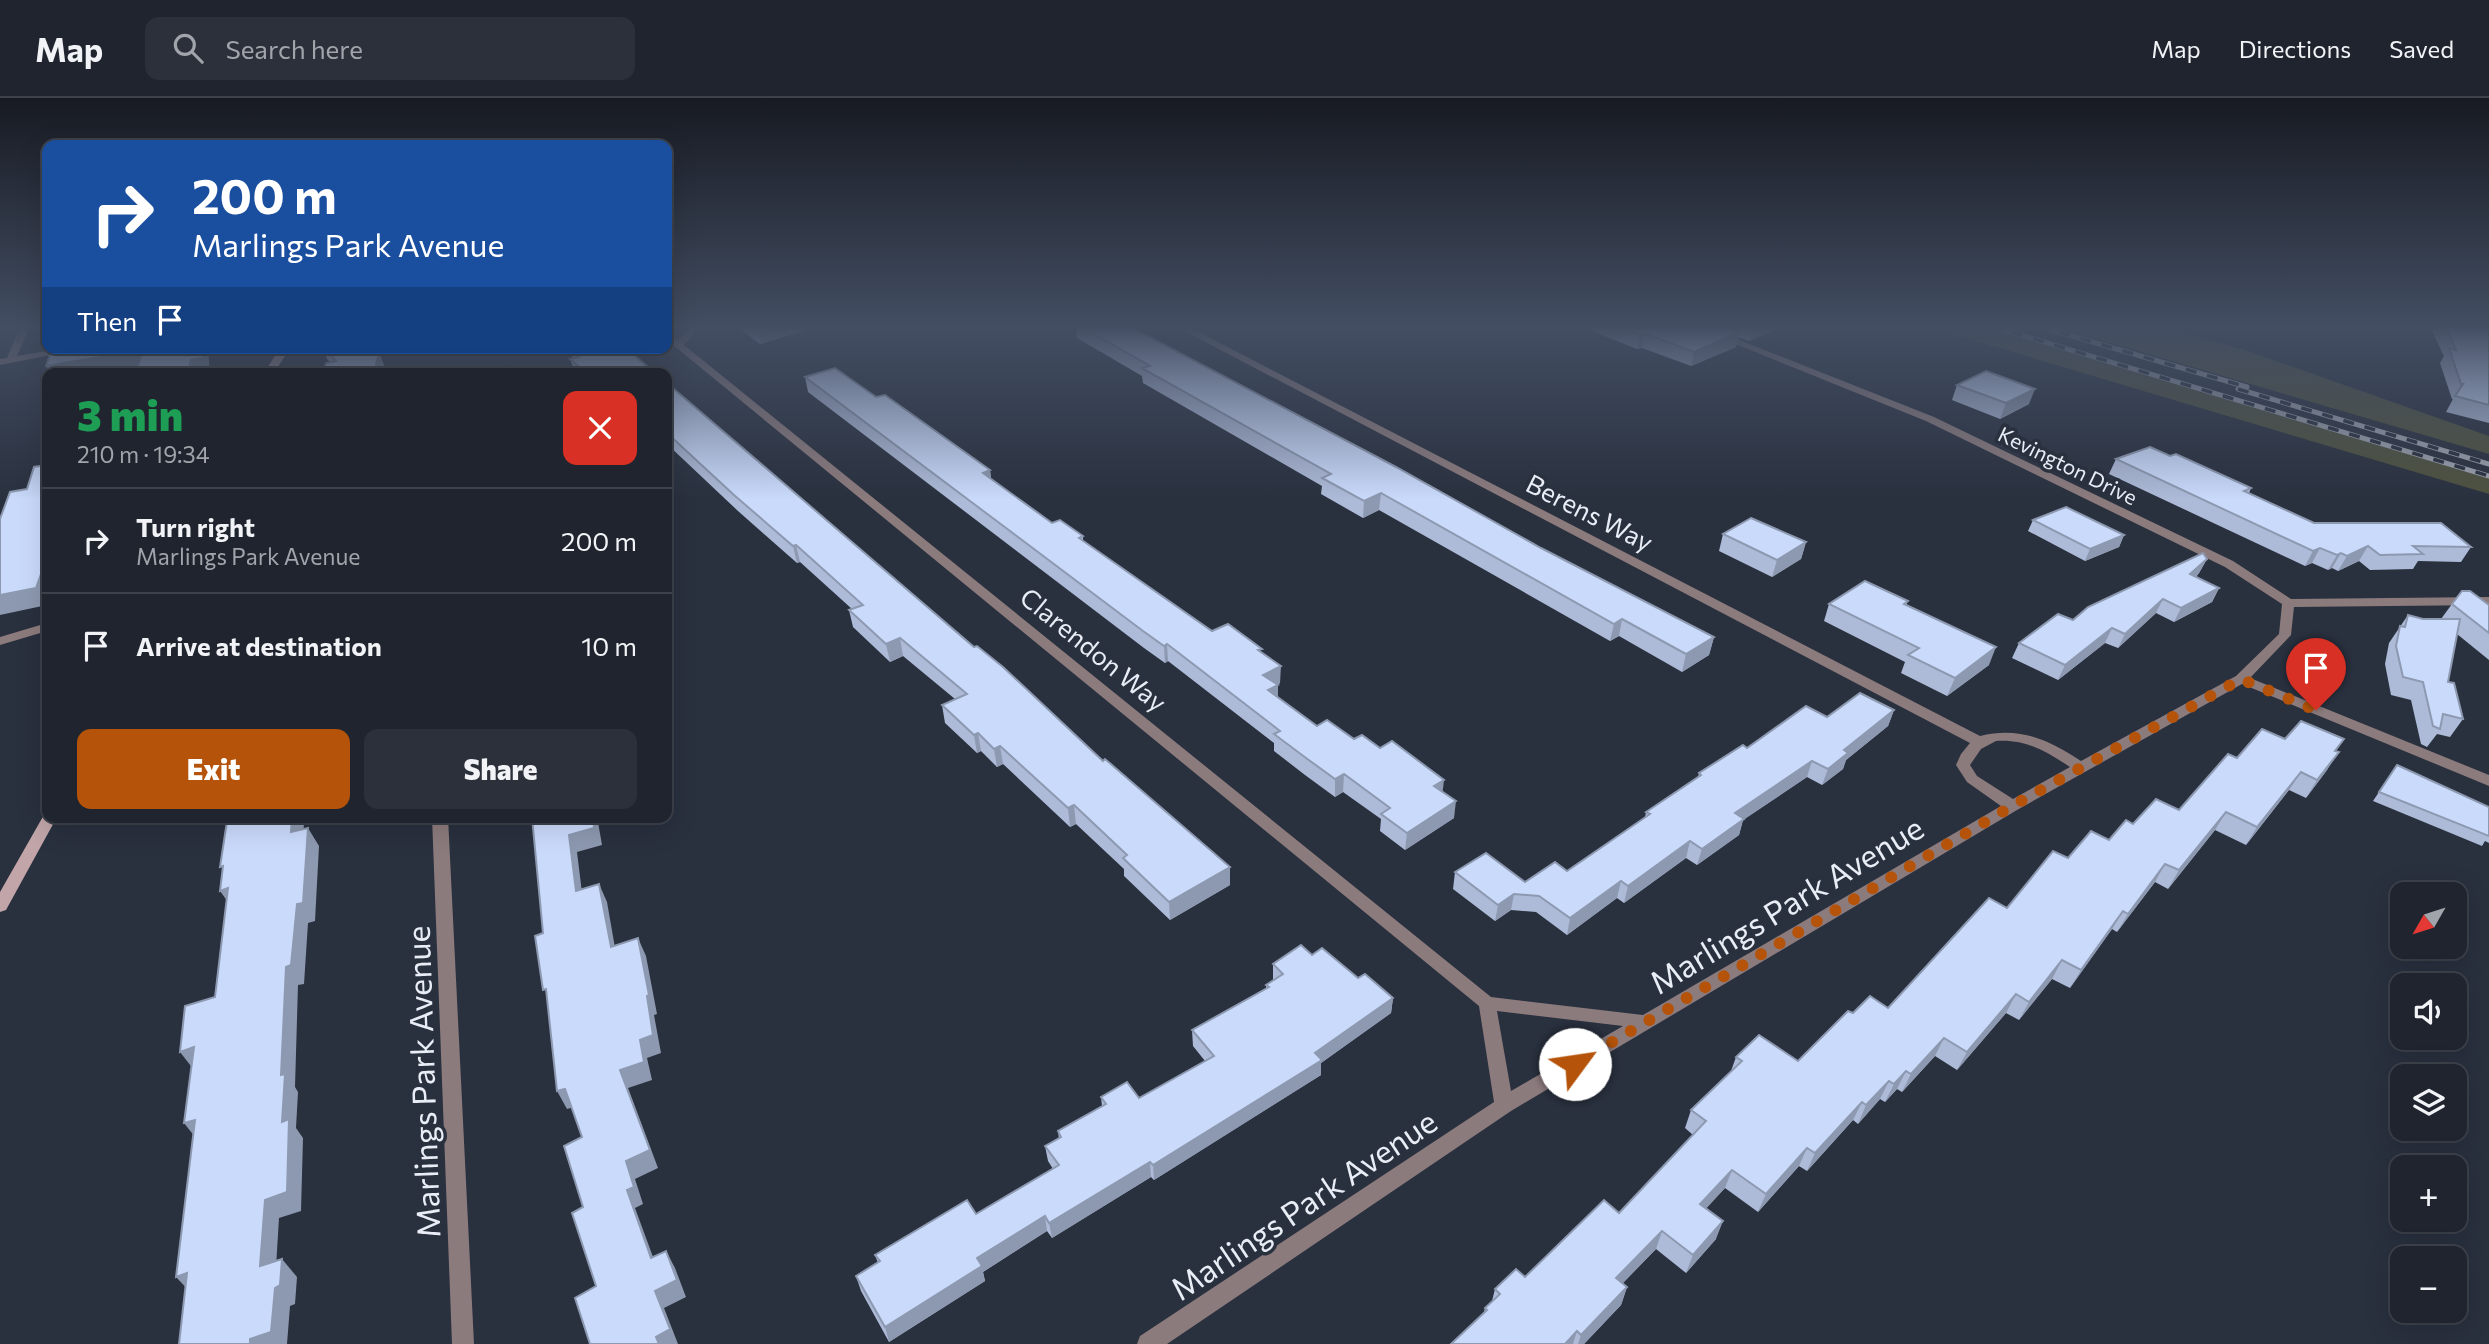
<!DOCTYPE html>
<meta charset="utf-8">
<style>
:root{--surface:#1f242e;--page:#2c303a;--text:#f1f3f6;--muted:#a1a4aa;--line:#3c414a;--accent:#b45309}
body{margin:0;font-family:Commissioner,sans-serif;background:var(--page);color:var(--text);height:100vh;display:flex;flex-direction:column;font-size:26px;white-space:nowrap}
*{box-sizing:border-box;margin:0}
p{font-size:23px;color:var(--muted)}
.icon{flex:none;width:38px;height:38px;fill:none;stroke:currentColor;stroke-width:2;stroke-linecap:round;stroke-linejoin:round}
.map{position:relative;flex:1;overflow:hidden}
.panel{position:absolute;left:42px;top:270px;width:630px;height:455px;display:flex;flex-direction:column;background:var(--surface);border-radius:14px;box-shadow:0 7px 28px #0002,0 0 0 2px var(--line)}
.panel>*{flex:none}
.banner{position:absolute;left:42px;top:42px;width:630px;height:214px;border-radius:14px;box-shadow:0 7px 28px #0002,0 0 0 2px var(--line);background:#1a4fa0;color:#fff;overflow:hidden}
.needle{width:46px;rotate:231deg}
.buttons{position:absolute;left:2390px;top:784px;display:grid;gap:14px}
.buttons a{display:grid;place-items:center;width:77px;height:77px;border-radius:14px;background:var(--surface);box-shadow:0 7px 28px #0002,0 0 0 2px var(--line);font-size:35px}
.pin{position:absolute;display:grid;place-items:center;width:60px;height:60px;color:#fff;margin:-72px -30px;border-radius:50% 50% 50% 0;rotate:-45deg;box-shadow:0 0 7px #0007}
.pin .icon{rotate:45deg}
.me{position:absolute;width:77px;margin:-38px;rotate:59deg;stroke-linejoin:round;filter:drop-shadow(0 0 5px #0008)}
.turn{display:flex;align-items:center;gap:24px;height:147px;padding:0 35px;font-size:32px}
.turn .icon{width:91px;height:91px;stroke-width:2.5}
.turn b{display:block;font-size:49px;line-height:60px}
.then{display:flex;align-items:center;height:66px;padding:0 35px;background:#0003;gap:14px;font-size:26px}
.round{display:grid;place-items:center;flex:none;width:74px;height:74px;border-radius:14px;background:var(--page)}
.overview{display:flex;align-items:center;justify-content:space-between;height:119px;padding:0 35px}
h1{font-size:42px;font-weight:800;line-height:52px;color:#1e9e55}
.action{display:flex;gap:14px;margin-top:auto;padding:14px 35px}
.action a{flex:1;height:80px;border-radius:14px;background:var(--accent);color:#fff;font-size:28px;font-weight:800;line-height:80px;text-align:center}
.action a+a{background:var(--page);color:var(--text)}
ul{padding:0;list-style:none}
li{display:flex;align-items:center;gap:21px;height:105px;padding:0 35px;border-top:2px solid var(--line)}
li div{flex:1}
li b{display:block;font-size:26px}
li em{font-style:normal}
header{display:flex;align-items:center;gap:42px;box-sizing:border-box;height:98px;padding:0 35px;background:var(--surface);border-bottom:2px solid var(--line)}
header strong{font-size:33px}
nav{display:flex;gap:38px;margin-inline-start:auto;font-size:24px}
.search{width:490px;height:63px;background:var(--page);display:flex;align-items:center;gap:18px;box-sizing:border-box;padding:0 24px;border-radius:14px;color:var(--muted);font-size:26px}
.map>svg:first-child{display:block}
.green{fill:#4e513e}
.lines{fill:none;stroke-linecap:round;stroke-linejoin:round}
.street{fill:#8c7b7d;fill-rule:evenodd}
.secondary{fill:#c1a5a8;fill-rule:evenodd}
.rail-casing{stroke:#9da2ad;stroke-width:5}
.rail{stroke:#29303e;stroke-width:3.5;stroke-dasharray:11;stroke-linecap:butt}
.wall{fill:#aebbd8}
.shaded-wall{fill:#8d99b0}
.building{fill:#cadafb;stroke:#8d99b0;stroke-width:2}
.route{stroke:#b45309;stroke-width:12;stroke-dasharray:0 21.6}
.labels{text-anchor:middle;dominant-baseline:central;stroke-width:7;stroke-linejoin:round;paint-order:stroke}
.far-street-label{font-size:21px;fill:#e8edf6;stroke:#29303e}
.street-label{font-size:26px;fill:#e8edf6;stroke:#29303e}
.near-street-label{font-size:32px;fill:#e8edf6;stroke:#29303e}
</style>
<header>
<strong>Map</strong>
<div class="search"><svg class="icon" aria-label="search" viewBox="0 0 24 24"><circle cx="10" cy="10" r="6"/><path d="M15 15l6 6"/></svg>Search here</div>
<nav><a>Map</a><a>Directions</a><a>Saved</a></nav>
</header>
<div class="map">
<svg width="2489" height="1246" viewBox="0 0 2489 1246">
<rect width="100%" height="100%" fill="#29303e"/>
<g class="green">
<path d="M1926 228H1982L2489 380V396Z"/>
<path d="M2053 228H2156L2242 251 2489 338V356Z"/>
</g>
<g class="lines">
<g class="street">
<path d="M20 228H30L17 258 65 250H87L0 267V261L7 260Z"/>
<path d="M691 228H701L684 247 1491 899 1643 917 2001 708 1967 684 1956 667 1961 656 1970 645 1175 228H1187L1980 638C2020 628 2049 642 2081 663L2236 578 2279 536 2282 506 2225 469 1926 323 1691 228H1704L1934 319 2233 463 2291 501 2489 499V507L2294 509 2291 537 2250 580 2489 677V688L2242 586 2017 712 1511 1013 1167 1246H1137L1140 1238 1494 1004 1479 908 667 242V235L678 242ZM1996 643C2026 641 2046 653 2070 669L2013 701 1977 678 1970 667 1981 651ZM1497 913 1623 928 1511 993Z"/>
<path d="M47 525V533L0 547V539Z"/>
<path d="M432 719H448L474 1246H452Z"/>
</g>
<g class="secondary">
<path d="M280 250H290L274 275H264Z"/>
<path d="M45 715H47V719H57L6 812 0 814V794Z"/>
</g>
<defs>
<g id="rail">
<path d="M1991 228 2489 378"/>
<path d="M2038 228 2247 289"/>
<path d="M2238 291 2489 366"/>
</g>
</defs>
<use href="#rail" class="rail-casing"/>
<use href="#rail" class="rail"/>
</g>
<g class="wall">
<path d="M736 228H806L807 232 760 246Z"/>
<path d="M1076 228H1129L1541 450 1714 539 1709 557 1682 574 1619 538 1610 543 1379 412 1363 420 1321 396 1322 388 1143 285 1142 278 1077 240Z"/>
<path d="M1582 228H1783L1749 243 1738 239 1736 249 1691 268 1642 250 1637 251 1582 229Z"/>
<path d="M2435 228H2482L2489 234V325L2446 314 2453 301H2452L2440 265 2444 258 2432 233Z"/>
<path d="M323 250H374L379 255 385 270 384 275H323L330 264 327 261Z"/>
<path d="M562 250H626L655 275H575L570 261H573L572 258Z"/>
<path d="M805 279 990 372 991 381 1052 425 1083 438V443L1212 533 1262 555 1280 585 1277 587H1278V599L1317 628 1354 641 1443 694 1454 720 1405 752 1380 733 1381 721 1343 694 1335 699 1305 677 1274 653V645L1168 563 1165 565 1144 550 808 294Z"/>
<path d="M667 285 1103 663 1230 769V787L1170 822 1124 778V771L1076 726 1070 729 1003 666 997 669 981 653 977 655 945 625 942 607 955 601 903 558 890 564 853 529 849 512 852 511 800 464 797 465 738 413 667 346Z"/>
<path d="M1957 287 2029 306 2000 321 1952 302Z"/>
<path d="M2170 358 2251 390 2249 395 2314 425 2471 449 2461 464 2418 463 2413 471 2370 472 2359 463 2338 473 2332 470 2328 472 2312 465 2305 468 2109 376 2116 361Z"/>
<path d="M2033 422 2124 437 2119 449 2085 463 2028 433Z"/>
<path d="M1723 436 1806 444 1801 461 1772 479 1719 453Z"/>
<path d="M2207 461 2199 475 2196 479 2219 490 2212 504 2174 524 2156 515 2118 550 2105 545 2058 582 2012 560 2019 545 2073 522Z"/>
<path d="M1908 503 1906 507 1989 567 1947 598 1901 575 1905 564 1824 523 1829 506Z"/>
<path d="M2452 506 2489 507V562L2457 536 2448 584 2463 621 2450 639 2437 636 2427 649 2421 646 2411 602 2391 597 2385 566 2389 545 2408 517 2423 521H2441Z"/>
<path d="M1894 612 1888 628 1846 662 1843 671 1822 687 1807 679 1743 722 1739 737 1697 767 1686 760 1624 805 1617 800 1567 837 1536 814 1511 812 1495 823 1453 791 1455 774 1525 784 1567 773 1645 720 1646 714 1698 680 1699 675 1747 650 1827 619Z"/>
<path d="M2285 641 2336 653 2327 672 2306 700 2289 692 2246 747 2215 732 2168 791 2155 784 2117 834 2112 831 2070 890 2052 881 2019 922 2006 915 1957 972 1935 958 1902 994 1897 991 1885 1004 1880 1001 1858 1026 1853 1022 1807 1073 1799 1068 1758 1114 1725 1090 1706 1110 1716 1141 1686 1175 1656 1151 1623 1185 1627 1189 1621 1207 1584 1246H1451L1484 1214 1485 1210 1492 1203 1495 1191 1525 1179 1619 1115 1693 1037 1685 1030 1691 1012 1731 973 1736 959 1798 963 1853 915 1888 910 2007 810 2068 760 2109 742 2133 726 2179 712 2237 660Z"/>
<path d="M2397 667 2489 709V745L2485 743 2482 748 2373 703Z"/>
<path d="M1312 857 1393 900 1391 915 1321 965V977L1154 1082 1151 1079 1052 1140 1047 1133 983 1174 985 1183 889 1244 861 1193 856 1178 878 1165 875 1157 976 1116 1053 1071 1048 1063 1045 1048 1059 1041 1058 1033 1102 1008 1101 999 1139 1000 1205 963 1193 948 1192 932 1266 890V887L1273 882V866Z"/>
</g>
<g class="shaded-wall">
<path d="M778 228H806L807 232 760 246 758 234Z"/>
<path d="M1754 228H1783L1749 243 1752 229Z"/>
<path d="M1739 234 1736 249 1691 268 1694 254Z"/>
<path d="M1644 235 1642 250 1637 251 1640 237Z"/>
<path d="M202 250H208L210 275H188L191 262Z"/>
<path d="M143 252 151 267 102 275H50L46 268Z"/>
<path d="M379 255 385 270 384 275H374Z"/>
<path d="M2035 291 2029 306 2000 321 2006 305Z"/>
<path d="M990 372 992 388 983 375Z"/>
<path d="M1381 395 1379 412 1363 420 1364 403Z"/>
<path d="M2124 437 2119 449 2085 463 2090 451Z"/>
<path d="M1806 444 1801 461 1772 479 1777 462Z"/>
<path d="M796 447 800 464 797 465 793 448Z"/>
<path d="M2368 448 2359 463 2338 473 2347 458Z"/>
<path d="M2320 450 2312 465 2305 468 2313 453Z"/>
<path d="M2341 455 2332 470 2328 472 2337 457Z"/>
<path d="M47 459V507L0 517V497Z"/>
<path d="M2207 461 2199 475 2183 490 2190 476Z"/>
<path d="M2219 490 2212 504 2174 524 2181 510Z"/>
<path d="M2163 501 2156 515 2118 550 2125 536Z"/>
<path d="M1622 521 1619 538 1610 543 1614 526Z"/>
<path d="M2112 530 2105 545 2058 582 2065 567Z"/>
<path d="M1714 539 1709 557 1682 574 1686 556Z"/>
<path d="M900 540 903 558 890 564 886 546Z"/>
<path d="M1167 546 1168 563 1165 565 1164 548Z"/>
<path d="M1996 549 1989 567 1947 598 1955 580Z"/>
<path d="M1281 568 1280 585 1263 594V577Z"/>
<path d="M1278 587V604L1268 592Z"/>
<path d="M1894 612 1888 628 1846 662 1843 671 1822 687 1828 671 1844 652Z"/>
<path d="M978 635 981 653 977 655 974 637Z"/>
<path d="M1000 648 1003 666 997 669 994 651Z"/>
<path d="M2339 654 2327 672 2306 700 2317 682Z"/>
<path d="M1812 663 1807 679 1743 722 1739 737 1697 767 1702 751 1735 715Z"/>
<path d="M2301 674 2289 692 2246 747 2257 729Z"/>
<path d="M1344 676 1343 694 1335 699V681Z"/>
<path d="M1444 682 1442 699 1434 688Z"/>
<path d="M1456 703 1454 720 1405 752 1407 735Z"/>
<path d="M1074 707 1076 726 1070 729 1068 710Z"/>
<path d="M2226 714 2215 732 2168 791 2179 772Z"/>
<path d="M292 719H301L304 725 302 753 291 734Z"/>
<path d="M593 719H596L598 724 602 747 577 754 584 811 576 793 569 737Z"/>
<path d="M308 730 319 748 315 823 308 825 304 886 298 887 295 989 298 994 296 1030 303 1040 301 1113 279 1120 275 1186 260 1168 265 1102 282 1024 281 977 286 869 297 806Z"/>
<path d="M1690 743 1686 760 1624 805 1628 788Z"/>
<path d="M2165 766 2155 784 2117 834 2128 816Z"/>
<path d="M1230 769V787L1170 822 1169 804Z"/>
<path d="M1621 783 1617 800 1567 837 1570 820Z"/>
<path d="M599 786 607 804 618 867 611 849Z"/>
<path d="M228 790 233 811 220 793Z"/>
<path d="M1514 796 1511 812 1495 823 1498 807Z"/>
<path d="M2123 813 2112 831 2070 890 2081 872Z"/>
<path d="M638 840 646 858 657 916 654 917 661 955 647 960 652 982 628 990 658 1070 635 1081 643 1106 635 1110 660 1178 651 1160 627 1092 626 1063 620 972 640 942 647 898Z"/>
<path d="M2062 862 2052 881 2019 922 2029 904Z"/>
<path d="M2016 896 2006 915 1957 972 1967 954Z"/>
<path d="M1393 900 1391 915 1321 965V977L1154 1082 1153 1067Z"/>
<path d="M1944 940 1935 958 1902 994 1911 976Z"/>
<path d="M194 949V972L180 954Z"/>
<path d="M1906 973 1897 991 1885 1004 1894 986Z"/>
<path d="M1889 983 1880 1001 1858 1026 1866 1007Z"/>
<path d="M565 991 574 1009 567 1011 557 993Z"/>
<path d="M1862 1004 1853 1022 1807 1073 1815 1055Z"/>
<path d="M195 1022 199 1044 184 1025Z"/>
<path d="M1807 1050 1799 1068 1758 1114 1766 1096Z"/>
<path d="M1150 1064 1151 1079 1052 1140 1049 1125Z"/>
<path d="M1732 1072 1725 1090 1694 1124 1700 1106Z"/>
<path d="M1045 1118 1047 1133 983 1174 985 1183 889 1244 885 1229 977 1160Z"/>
<path d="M1723 1123 1716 1141 1686 1175 1693 1157Z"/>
<path d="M1662 1133 1656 1151 1611 1197 1616 1180Z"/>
<path d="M666 1153 675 1170 686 1199 664 1210 678 1246H659L656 1239 655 1193Z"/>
<path d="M282 1161 297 1179 295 1206 290 1208 287 1246H250V1241L275 1190Z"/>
<path d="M187 1175 193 1197 176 1179Z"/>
<path d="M1627 1189 1621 1207 1584 1246H1578L1581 1237Z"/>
<path d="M1577 1233 1573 1246H1565Z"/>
</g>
<g class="building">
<path d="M749 228H778L758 234Z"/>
<path d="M1080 228H1129L1396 369 1541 450 1714 539 1686 556 1622 521 1614 526 1381 395 1364 403 1322 380 1331 376 1142 270 1150 268Z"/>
<path d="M1618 228H1725L1739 234 1694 254 1644 235 1640 237Z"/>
<path d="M2445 228H2482L2489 234V307L2455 298 2463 286H2461L2449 250 2456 252Z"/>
<path d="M52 250H202L203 260 191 262 188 275H135L143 252 46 268Z"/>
<path d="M325 250H374L379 255 374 275H323L326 265 336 263Z"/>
<path d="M570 250H626L655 275H586L570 261 579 259Z"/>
<path d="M835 270 876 299 885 297 990 372 983 375 1052 425 1060 422 1083 438 1079 440 1212 533 1228 526 1262 551 1258 552 1281 568 1263 577 1278 587 1268 592 1317 628 1327 622 1354 641 1362 637 1380 650 1392 643 1444 682 1434 688 1456 703 1407 735 1381 716 1390 710 1344 676 1335 681 1306 660 1274 636 1280 633 1167 546 1164 548 1143 533 805 279Z"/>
<path d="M1986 273 2035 291 2006 305 1957 287Z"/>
<path d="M667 285 974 549 977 548 1003 569 1103 663 1105 661 1230 769 1169 804 1123 760 1127 757 1074 707 1068 710 1000 648 994 651 978 635 974 637 942 607 967 596 900 540 886 546 849 512 863 507 796 447 793 448 734 397 667 335Z"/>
<path d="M2150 349 2170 358 2176 356 2251 390 2244 393 2314 425H2441L2471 449 2413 448 2423 456 2380 457 2368 448 2347 458 2341 455 2337 457 2320 450 2313 453 2116 361Z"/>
<path d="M47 367V459L36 490 0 497V421L10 394 27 391 34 369Z"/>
<path d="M2066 409 2124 437 2090 451 2033 422Z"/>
<path d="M1751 420 1806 444 1777 462 1723 436Z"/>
<path d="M2203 455 2207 461 2190 476 2219 490 2181 510 2163 501 2125 536 2112 530 2065 567 2019 545 2058 516 2073 522 2088 509Z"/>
<path d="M1865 483 1908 503 1904 506 1996 549 1955 580 1908 557 1919 550 1829 506Z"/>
<path d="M2462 493H2470L2489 507V535L2452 506Z"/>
<path d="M2408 517 2423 521H2460L2448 584 2454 585 2463 621 2443 616 2440 631 2433 628 2423 584 2403 579 2396 548 2400 528 2405 529Z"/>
<path d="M1860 595 1894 612 1844 652 1848 655 1828 671 1812 663 1735 715 1744 721 1702 751 1690 743 1628 788 1621 783 1570 820 1539 798 1514 796 1498 807 1455 774 1486 755 1525 784 1555 764 1567 773 1650 716 1646 714 1701 677 1699 675 1743 647 1747 650 1806 608 1827 619Z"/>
<path d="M2301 623 2344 641 2335 653 2339 654 2317 682 2301 674 2257 729 2226 714 2179 772 2165 766 2128 816 2123 813 2081 872 2062 862 2029 904 2016 896 1967 954 1944 940 1911 976 1906 973 1894 986 1889 983 1866 1007 1862 1004 1815 1055 1807 1050 1766 1096 1732 1072 1700 1106 1723 1123 1693 1157 1662 1133 1616 1180 1627 1189 1581 1237 1577 1233 1565 1246H1451L1487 1212 1485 1210 1500 1196 1495 1191 1516 1171 1525 1179 1604 1102 1619 1115 1706 1023 1691 1012 1742 963 1736 959 1759 937 1798 963 1848 913 1853 915 1870 898 1888 910 1989 800 2007 810 2053 753 2068 760 2091 733 2109 742 2126 722 2133 726 2156 701 2179 712 2228 656 2237 660 2262 631 2285 641Z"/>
<path d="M2397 667 2489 709V738L2379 694Z"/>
<path d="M242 719H292L291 734 308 730 303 805 297 806 291 867 286 869 281 977 285 976 282 1024 289 1021 287 1094 265 1102 260 1168 282 1161 280 1187 275 1190 271 1234 250 1241V1246H179L187 1175 176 1179 195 1022 184 1025 194 949 180 954 185 908 215 899 228 790 220 793 223 768 220 769 227 723Z"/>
<path d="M532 719H593L594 730 569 737 576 793 599 786 611 849 638 840 649 897 647 898 653 937 640 942 644 964 620 972 650 1052 626 1063 634 1089 627 1092 651 1160 666 1153 677 1182 655 1193 670 1231 656 1239 659 1246H590L575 1200 596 1188 572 1115 583 1109 564 1048 582 1039 565 991 557 993 546 891 543 892 535 838 543 835Z"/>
<path d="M1301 847 1312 857 1322 850 1358 880 1365 876 1393 900 1315 955 1322 962 1153 1067 1150 1064 1049 1125 1045 1118 977 1160 982 1168 885 1229 856 1178 880 1163 875 1157 967 1102 976 1116 1059 1067 1045 1048 1061 1039 1058 1033 1106 1006 1101 999 1127 984 1139 1000 1214 958 1192 932 1269 889 1266 887 1283 876 1273 866Z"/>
</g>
<linearGradient id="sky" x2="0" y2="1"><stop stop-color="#171a22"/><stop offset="0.57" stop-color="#434e63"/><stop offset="1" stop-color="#434e63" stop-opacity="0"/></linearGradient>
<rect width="2489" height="402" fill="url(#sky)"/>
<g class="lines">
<path class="route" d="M1575 966 2012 708 2241 581 2316 612"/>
</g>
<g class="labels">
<g class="far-street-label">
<text transform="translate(2068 367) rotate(26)">Kevington Drive</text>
</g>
<g class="street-label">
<text transform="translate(1590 414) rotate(27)">Berens Way</text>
<text transform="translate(1094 551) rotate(39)">Clarendon Way</text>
</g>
<g class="near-street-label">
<text transform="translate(1786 806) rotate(-31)">Marlings Park Avenue</text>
<text transform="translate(422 984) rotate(-92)">Marlings Park Avenue</text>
<text transform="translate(1303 1106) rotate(-34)">Marlings Park Avenue</text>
</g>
</g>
</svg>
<div class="buttons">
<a><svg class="needle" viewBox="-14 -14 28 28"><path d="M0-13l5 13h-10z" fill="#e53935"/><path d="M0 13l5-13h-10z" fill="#a1a4aa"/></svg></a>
<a><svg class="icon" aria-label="sound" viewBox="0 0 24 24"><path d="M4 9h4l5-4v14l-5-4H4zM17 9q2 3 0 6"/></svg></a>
<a><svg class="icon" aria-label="layers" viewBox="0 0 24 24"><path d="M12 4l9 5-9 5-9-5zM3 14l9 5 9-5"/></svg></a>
<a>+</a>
<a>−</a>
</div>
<div class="pin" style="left:2316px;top:612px;background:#d93025"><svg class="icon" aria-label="arrive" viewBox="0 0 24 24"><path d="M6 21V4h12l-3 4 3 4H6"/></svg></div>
<svg class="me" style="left:1575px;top:966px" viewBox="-20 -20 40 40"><circle r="19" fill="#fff"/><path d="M0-13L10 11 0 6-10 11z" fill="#b45309"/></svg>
<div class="banner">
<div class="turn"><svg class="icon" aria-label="right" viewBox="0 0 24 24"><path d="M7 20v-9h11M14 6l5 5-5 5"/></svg><div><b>200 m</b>Marlings Park Avenue</div></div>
<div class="then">Then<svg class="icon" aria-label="arrive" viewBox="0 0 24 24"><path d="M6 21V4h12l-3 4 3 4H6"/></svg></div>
</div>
<section class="panel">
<div class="overview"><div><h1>3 min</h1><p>210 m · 19:34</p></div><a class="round" style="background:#d93025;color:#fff"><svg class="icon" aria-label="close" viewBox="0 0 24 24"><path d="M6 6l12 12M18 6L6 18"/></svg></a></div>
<ul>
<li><svg class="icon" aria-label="right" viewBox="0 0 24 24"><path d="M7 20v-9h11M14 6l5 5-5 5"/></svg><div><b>Turn right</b><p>Marlings Park Avenue</p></div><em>200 m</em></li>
<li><svg class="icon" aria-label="arrive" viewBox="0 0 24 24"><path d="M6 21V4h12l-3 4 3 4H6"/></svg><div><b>Arrive at destination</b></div><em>10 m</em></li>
</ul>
<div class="action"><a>Exit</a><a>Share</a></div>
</section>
</div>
